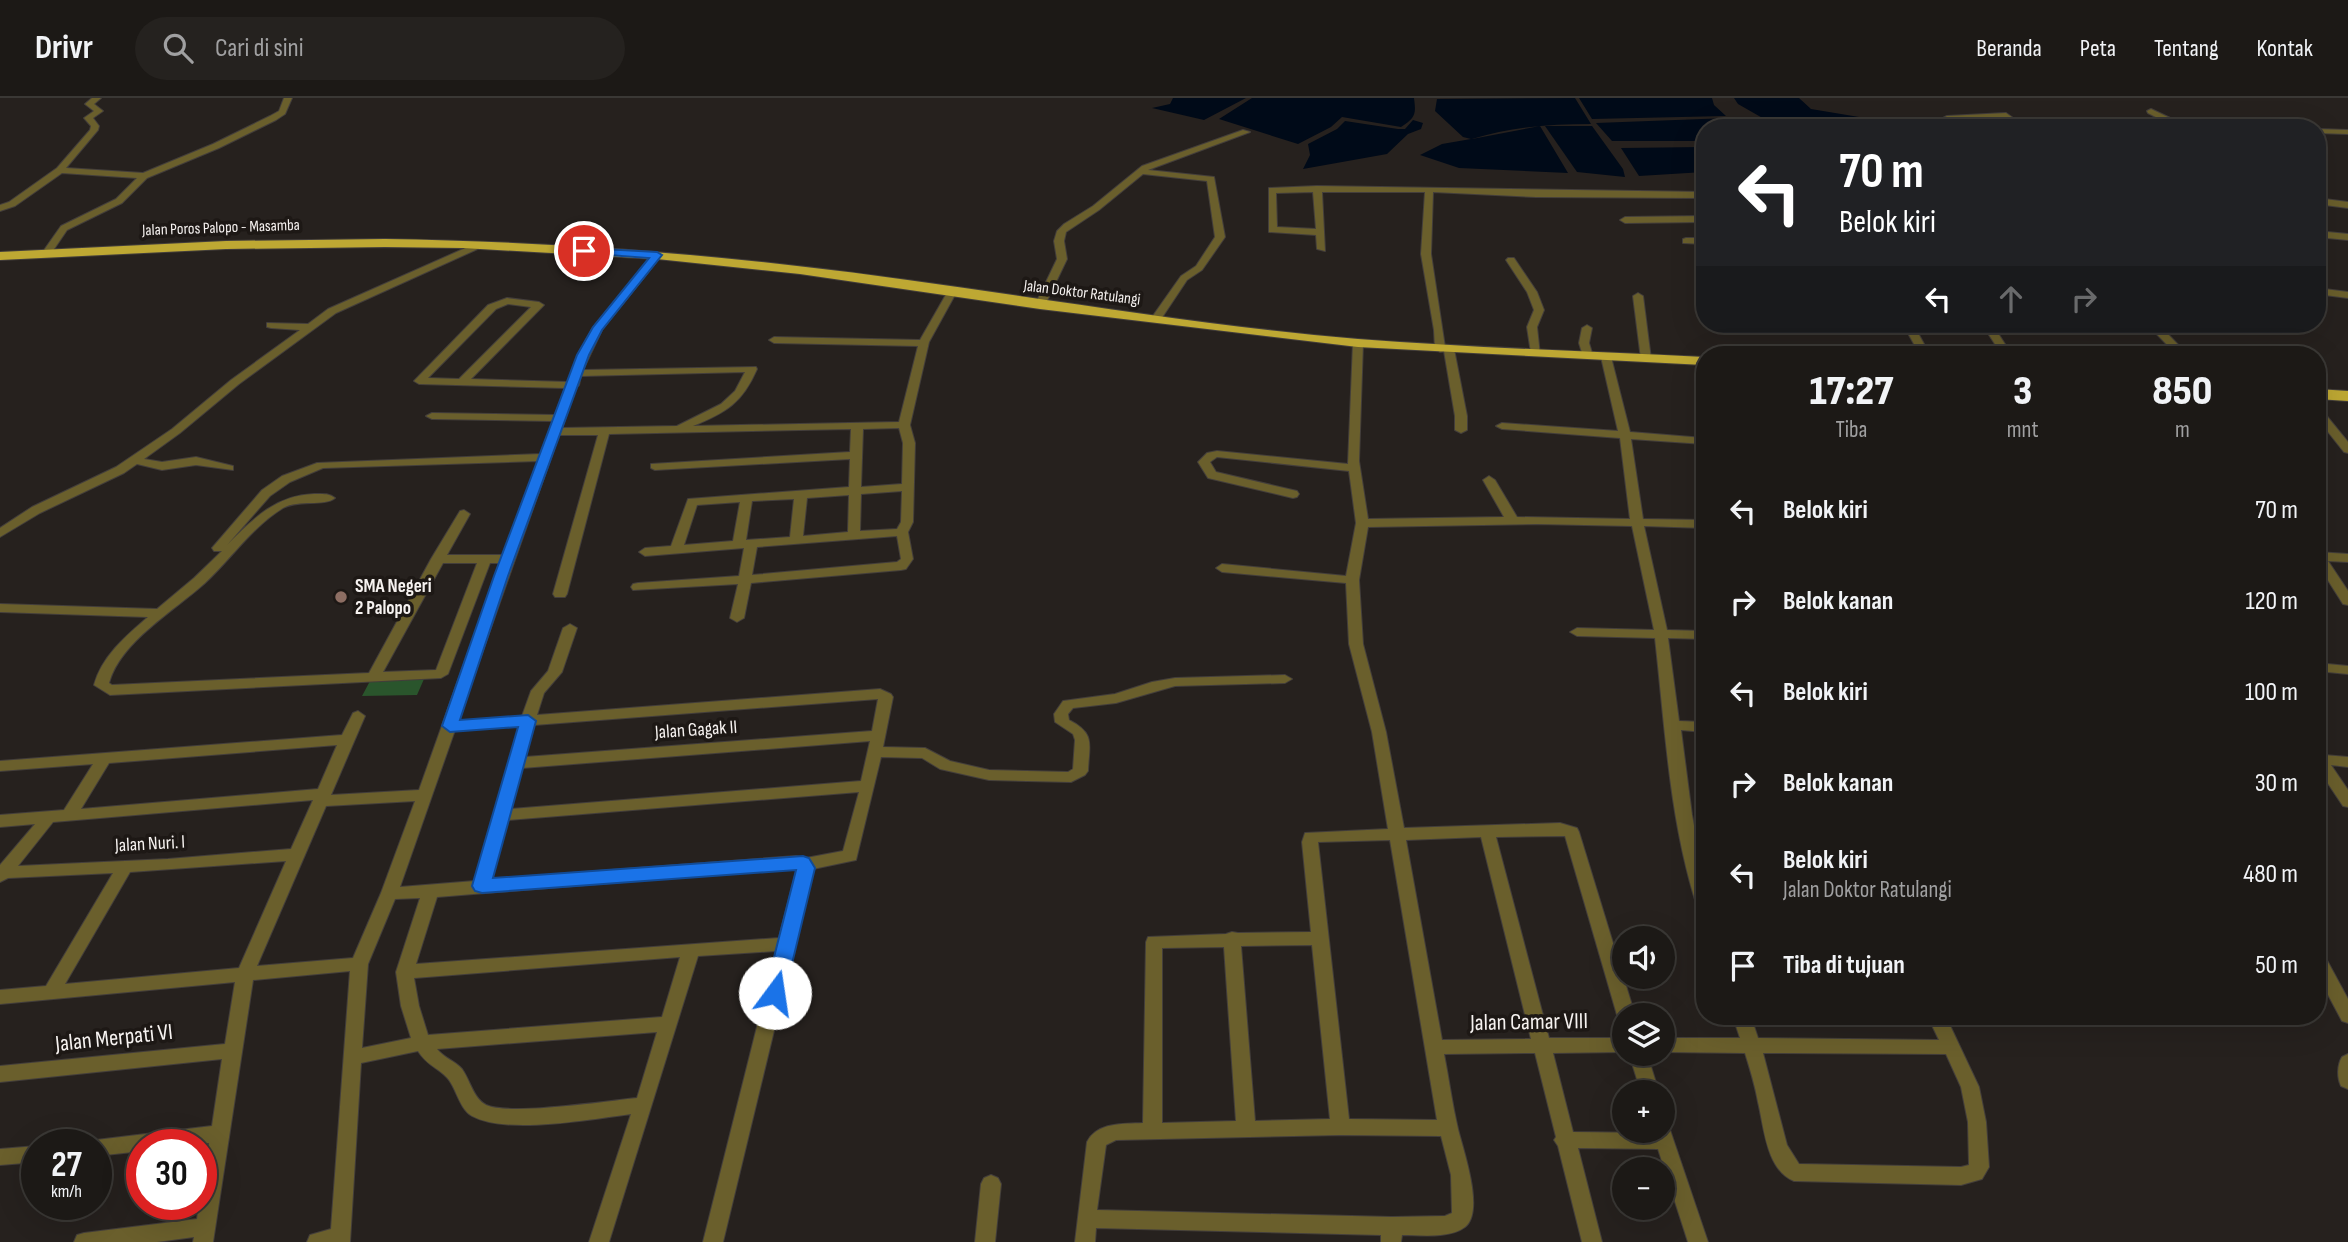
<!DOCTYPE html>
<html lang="id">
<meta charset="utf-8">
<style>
:root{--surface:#1c1916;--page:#25221f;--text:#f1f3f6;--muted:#a0a0a1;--line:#3a3835}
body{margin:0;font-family:"Sofia Sans Condensed",sans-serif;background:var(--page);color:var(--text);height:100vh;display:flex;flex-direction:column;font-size:26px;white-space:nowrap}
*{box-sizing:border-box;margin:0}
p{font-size:23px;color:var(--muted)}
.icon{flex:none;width:38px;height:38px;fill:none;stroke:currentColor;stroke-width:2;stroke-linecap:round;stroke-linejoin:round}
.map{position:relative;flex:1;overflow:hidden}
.panel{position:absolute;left:1696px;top:248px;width:630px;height:679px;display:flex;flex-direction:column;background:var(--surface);border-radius:28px;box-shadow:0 7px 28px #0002,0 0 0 2px var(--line)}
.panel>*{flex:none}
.top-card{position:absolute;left:1696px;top:21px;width:630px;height:214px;border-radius:28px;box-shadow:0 7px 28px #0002,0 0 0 2px var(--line);background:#202124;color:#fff;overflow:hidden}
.fabs{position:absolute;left:1612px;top:828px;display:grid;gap:14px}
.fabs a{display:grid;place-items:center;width:63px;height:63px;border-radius:50%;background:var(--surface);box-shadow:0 7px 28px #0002,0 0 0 2px var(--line);font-size:35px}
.speed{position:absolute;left:21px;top:1031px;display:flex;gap:14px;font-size:35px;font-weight:700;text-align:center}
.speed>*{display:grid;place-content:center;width:91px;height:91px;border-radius:50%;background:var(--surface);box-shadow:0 7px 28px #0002,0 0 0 2px var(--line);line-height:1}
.speed small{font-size:18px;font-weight:400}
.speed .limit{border:10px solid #d22;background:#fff;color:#111}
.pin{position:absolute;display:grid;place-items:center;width:60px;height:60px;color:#fff;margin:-30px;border:4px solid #fff;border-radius:50%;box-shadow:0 2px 7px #0007}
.me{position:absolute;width:77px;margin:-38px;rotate:14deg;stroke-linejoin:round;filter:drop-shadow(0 0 5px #0008)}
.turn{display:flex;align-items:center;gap:24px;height:147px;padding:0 28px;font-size:32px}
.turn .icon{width:91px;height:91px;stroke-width:2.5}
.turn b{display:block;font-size:49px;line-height:60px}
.lanes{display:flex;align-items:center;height:66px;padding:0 28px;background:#0003;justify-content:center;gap:35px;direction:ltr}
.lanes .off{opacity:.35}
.eta{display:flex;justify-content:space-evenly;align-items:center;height:119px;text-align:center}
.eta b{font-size:42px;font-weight:800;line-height:49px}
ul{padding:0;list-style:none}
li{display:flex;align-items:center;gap:21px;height:91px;padding:0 28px}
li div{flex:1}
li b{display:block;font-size:26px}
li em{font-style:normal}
header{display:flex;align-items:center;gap:42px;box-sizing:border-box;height:98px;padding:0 35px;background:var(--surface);border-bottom:2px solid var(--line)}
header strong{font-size:33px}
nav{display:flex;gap:38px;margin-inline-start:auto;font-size:24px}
.search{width:490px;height:63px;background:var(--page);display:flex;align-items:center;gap:18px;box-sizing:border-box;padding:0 24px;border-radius:38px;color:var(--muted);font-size:26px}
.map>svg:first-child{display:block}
.green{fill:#2a552c}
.water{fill:#000a18}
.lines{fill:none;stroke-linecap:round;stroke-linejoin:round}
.minor-casing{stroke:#433e3b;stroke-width:2}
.trunk-casing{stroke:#433e3b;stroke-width:2}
.minor{fill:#6a5f2c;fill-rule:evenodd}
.trunk{fill:#bea833;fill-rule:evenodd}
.route{fill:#1a73e8;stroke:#114b97;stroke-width:2}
.education-dot{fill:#8d6e63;stroke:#1d1815;stroke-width:2.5}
.labels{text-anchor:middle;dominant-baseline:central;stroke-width:7;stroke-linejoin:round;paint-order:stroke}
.far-street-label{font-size:16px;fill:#f6f2f0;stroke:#1d1815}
.poi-label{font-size:19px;font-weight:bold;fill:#f6f2f0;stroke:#1d1815;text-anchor:start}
.street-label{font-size:19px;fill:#f6f2f0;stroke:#1d1815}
.near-street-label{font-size:23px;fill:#f6f2f0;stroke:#1d1815}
</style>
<header>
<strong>Drivr</strong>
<div class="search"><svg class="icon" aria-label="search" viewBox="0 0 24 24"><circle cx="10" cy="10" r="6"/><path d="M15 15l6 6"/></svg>Cari di sini</div>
<nav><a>Beranda</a><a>Peta</a><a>Tentang</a><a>Kontak</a></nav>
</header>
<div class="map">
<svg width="2348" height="1144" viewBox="0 0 2348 1144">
<rect width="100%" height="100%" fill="#26211e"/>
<path class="green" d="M424 581 417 597 362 598 370 583Z"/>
<g class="water">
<path d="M1173 0H1246L1204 22 1152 10 1170 6Z"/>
<path d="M1252 0H1414C1416 16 1416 19 1401 29L1342 19 1331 29 1298 46 1219 21Z"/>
<path d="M1575 0 1591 26C1550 26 1511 29 1472 41L1540 28 1568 75 1459 70 1420 57 1442 46 1471 41 1463 39 1435 13 1437 1Z"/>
<path d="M1579 0H1712L1714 7 1726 18 1592 21Z"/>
<path d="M1734 0H1799L1811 11 1865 20 1886 30H1780L1738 6Z"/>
<path d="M1729 20 1746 25 1750 30H1704V43H1612L1596 25Z"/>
<path d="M1413 22 1423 25 1421 31 1408 36 1387 56 1303 71 1310 57 1308 46 1337 31 1345 23 1398 31H1405Z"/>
<path d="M1545 28H1592L1623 71 1625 79 1577 74Z"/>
<path d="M1704 49V74L1639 78 1621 50Z"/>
</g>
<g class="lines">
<defs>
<g id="minor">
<path d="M92 0H101L94 6 103 13 93 20 99 28 98 32 66 70 143 75 213 46 270 18 279 13 284 0H292L285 16 276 22 219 50 147 80 122 105 67 132 50 157H44L42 155 61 128 116 101 137 80 62 75 15 108 0 113V107L9 104 57 70 90 32 91 28 84 20 94 13 85 6Z"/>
<path d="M2151 11 2187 28 2188 30H2177L2148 15 2147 13Z"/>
<path d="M2006 15 2027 30H2018L2004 19 1947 22 1943 20 1947 18Z"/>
<path d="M2317 31 2348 32V36L2317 35Z"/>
<path d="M1243 32 1250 34 1148 72 1214 79 1225 139 1202 172 1187 182 1159 224 1150 222 1181 178 1196 168 1215 139 1207 83 1143 76 1099 112 1066 134 1064 143 1067 161 1045 207 1036 209 1035 207 1057 161 1054 143 1057 133 1064 126 1093 108 1142 68Z"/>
<path d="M1317 88 1704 94V100L1536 99 1433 94 1431 156 1445 249 1449 248 1454 251 1467 318V332L1461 335 1455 332V318L1444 253 1440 254 1435 251 1434 232 1421 156 1425 94H1322L1325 153 1317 151 1316 137 1269 134V90ZM1313 94 1316 131 1277 129 1276 95Z"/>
<path d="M2317 100 2348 104V110L2317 106Z"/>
<path d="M1704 118V124L1625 125 1620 122 1625 119Z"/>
<path d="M2317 133 2348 136V142L2317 139Z"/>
<path d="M1686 140H1704V146L1683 145V141Z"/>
<path d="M479 144 484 147 482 149 336 215 239 286 180 335 144 361 162 364 196 359 233 368V372L196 367 162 372 137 366 124 375 40 415 0 439V430L32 409 116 369 172 331 231 282 300 232 271 230 267 229V225L308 226 328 211Z"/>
<path d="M657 154 662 157 602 232 583 272 756 269 757 271C742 305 727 314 693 328L899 324 918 248 774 245 769 242 774 239 920 242 948 193H954L956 195 929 244 910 327 915 345 913 424 908 434 913 461 906 471 901 472 751 485 744 520 737 524 730 520 738 486 633 492 631 489 633 486 638 485 739 478 744 450 645 458 639 454 645 450 671 448 688 401 849 389 850 361 655 372 651 370V366L850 354 851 331 609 336 567 496 565 499H555L553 496 598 337H559L458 623 522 618 531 593 548 573 563 530 570 526 577 530 562 574 544 595 537 617 880 591 891 596 893 599 883 649 925 650 950 663 989 672 1068 674 1073 671 1075 642 1073 636 1055 624 1054 616 1063 603 1115 596 1152 584 1175 580 1285 577 1292 581 1285 585 1175 588 1116 605 1073 610 1068 616 1069 622C1096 636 1089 646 1088 673L1085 677 1071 684 989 682 940 671 922 660 881 659 856 762 813 771 723 1144H703L776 853 698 858 609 1144H589L631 1016C592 1021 506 1037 472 1018 460 1011 457 993 449 982 440 970 428 969 418 953L361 965 350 1144H307L310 1137 331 1131 350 873 253 882 213 1144H193L194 1139 157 1144H74L77 1137 84 1135 197 1121 199 1106H201L209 1045 142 1046V1053L96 1058V1046H88L96 1042 212 1028 222 961 0 984V968L225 946 235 884 0 906V892L46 888 113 775 8 780 0 784V767L35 726 0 729V717L64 712 93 666 0 673V663L342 637 353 615 358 613 365 618 331 697 419 692 500 465H490L448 576 441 580 110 597 94 587C102 558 126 538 148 519L0 514V506L157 511 194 480 222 453H214L212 450 262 392 282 378 317 365 541 356 553 323 432 321 426 318 432 315 555 317 565 290 419 286 414 283 488 207 507 200 539 204 544 207 471 281 568 284 578 257 592 231 654 155ZM508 206 531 209 459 281 428 280 496 211ZM745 274 735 293 721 306 677 328 562 330 576 290 579 287 581 278ZM899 330 903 345 902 386 861 389 863 331ZM538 363 503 457H447L470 416 464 412 460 413 431 461 369 575 112 587 109 585C120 544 174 513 205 485 231 461 252 429 283 410 299 401 324 409 335 400 329 395 322 396 314 396 276 397 253 421 227 447L270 398 290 384 323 370ZM902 393 901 424 897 431 860 433 861 396ZM849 397 848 434 803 438 807 400ZM794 401 790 439 746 442 752 403ZM740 404 733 443 684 447 697 407ZM897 438 901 461 897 464 752 477 757 449ZM443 465H477L436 572 383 574ZM878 601 872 633 525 659 534 627ZM519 628 475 783 400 789 455 632ZM870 643 861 683 511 711 522 670ZM337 647 318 691 81 711 109 665ZM859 694 843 753 806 760 796 758 492 781 508 722ZM313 702 291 751 168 761 18 768 53 724ZM415 703 381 795 353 860 257 868 326 708ZM286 763 239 870 65 886 130 774ZM797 770 779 840 416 866 437 799ZM420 800 396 874 401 908 411 940 362 950 368 866 395 801ZM680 859 662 919 428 937 419 908 414 880ZM657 934 637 1000C608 1003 509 1018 486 1007 473 1000 470 982 462 971 455 963 444 960 437 951Z"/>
<path d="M1508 160H1514L1537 194 1544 212 1537 229 1540 257H1532L1531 255 1527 229 1534 212 1527 194 1506 162Z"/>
<path d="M2317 190 2348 194V200L2317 196Z"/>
<path d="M1638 195 1643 198 1651 261 1646 264 1641 261 1633 198Z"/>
<path d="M1903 226H1913L1930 257H1920Z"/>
<path d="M1982 226H1992L2012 257H2002Z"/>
<path d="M2147 226H2158L2188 257H2177Z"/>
<path d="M1587 227 1592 230 1589 245 1593 258 1588 261 1583 258 1579 245 1582 230Z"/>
<path d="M1358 242 1363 245 1359 363 1368 421 1504 419 1483 382 1489 378 1495 382 1517 419 1630 421 1620 340 1502 331 1496 328 1502 325 1618 333 1601 259 1606 256 1611 259 1630 334 1704 340V346L1631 341 1643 421 1704 422V430L1644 428 1667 532 1704 533V541L1668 540 1679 623 1704 624V634L1681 632 1692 717 1704 781V811L1698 809 1696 805C1669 719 1665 628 1655 540L1577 538 1570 534 1577 530 1654 532 1632 428 1537 426 1368 429 1359 482 1363 546 1386 634 1404 730 1560 725 1577 730 1579 734 1635 917H1624V923L1620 922 1617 917 1565 738 1496 739 1549 940H1624V954L1553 955 1573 1034 1652 1035V1032H1662V1024L1668 1026 1708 1144H1688L1658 1051 1578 1050 1602 1144H1582L1558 1048 1554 1042 1556 1039 1535 955 1444 956C1449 981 1452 1006 1458 1031 1463 1052 1485 1113 1465 1129 1449 1141 1420 1137 1402 1137L1401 1144H1381V1137L1096 1130 1095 1144H1075L1087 1044C1097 1024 1123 1026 1143 1025L1146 844 1148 839 1226 836 1232 834 1238 835 1311 834 1302 744 1305 735 1388 731 1372 634 1349 546 1346 485 1222 474 1216 470 1222 466 1346 478 1356 425 1349 373 1217 359 1210 364 1216 374 1297 393 1299 396 1297 399 1293 400 1208 380 1198 364 1207 355 1217 353 1348 366 1353 245ZM1481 739 1531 941 1442 942 1406 742ZM1390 742 1437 1022 1349 1021 1318 744ZM1312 847 1330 1021 1255 1023 1241 848ZM1224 849 1236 1023 1162 1025V850ZM1340 1037 1441 1038 1451 1077 1452 1115 1445 1118 1392 1119 1097 1112 1106 1047 1116 1042Z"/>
<path d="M2317 310 2321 311 2348 344V355L2344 354 2317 320Z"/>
<path d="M2317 454 2348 456V464L2328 463 2348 493V507L2343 506 2317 465Z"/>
<path d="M2317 565 2348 568V576L2317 573Z"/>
<path d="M2317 653 2324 657 2348 659V669L2331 667 2348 692V709L2343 708 2317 669Z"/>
<path d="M2317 853 2323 855 2348 901V925L2342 923 2317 876Z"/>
<path d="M1733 919H1751L1758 940 1939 942 1928 919H1946L1979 989 1986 1024 1989 1069 1982 1081 1961 1087 1794 1083C1766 1072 1764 1028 1758 1004 1755 987 1750 971 1745 955L1662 954V940H1740ZM1763 955 1946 956 1961 989 1968 1024 1969 1067 1961 1069 1799 1066 1787 1047Z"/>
<path d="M1629 956H1647L1659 994H1641Z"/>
<path d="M2348 956V991L2341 988C2337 980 2337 967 2342 959Z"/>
<path d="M37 1048V1064L0 1067V1051Z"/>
<path d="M991 1077 998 1080 1001 1086 995 1144H975L981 1086 984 1080Z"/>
</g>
<g id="trunk">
<path d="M385 141C523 143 660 152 797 168 984 189 1170 225 1358 241 1473 250 1589 253 1704 259V267L1358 249 1040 211 800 176 657 161 463 150 385 149 226 151 0 162V154L226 143Z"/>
<path d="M2317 291 2348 293V303L2317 301Z"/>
</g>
</defs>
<use href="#minor" class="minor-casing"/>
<use href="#trunk" class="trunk-casing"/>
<use href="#minor" class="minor"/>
<use href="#trunk" class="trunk"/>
</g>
<path class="route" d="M584 150 657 154 662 157 602 232 589 257 508 478 460 622 528 617 536 623 493 780 803 758 809 760 815 770 785 895 782 901 775 903 768 901 765 895 796 772 482 795 475 793 472 788 518 629 450 634 442 628 494 478 577 257 593 229 649 160 581 155 579 153Z"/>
<circle class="education-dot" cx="341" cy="499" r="7"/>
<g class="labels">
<g class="far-street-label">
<text transform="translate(221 130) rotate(-2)">Jalan Poros Palopo - Masamba</text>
<text transform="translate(1082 195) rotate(7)">Jalan Doktor Ratulangi</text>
</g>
<g class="poi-label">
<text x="355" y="488">SMA Negeri<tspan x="355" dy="22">2 Palopo</tspan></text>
</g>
<g class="street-label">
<text transform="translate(696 632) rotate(-4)">Jalan Gagak II</text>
<text transform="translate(150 746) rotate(-3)">Jalan Nuri. I</text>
</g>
<g class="near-street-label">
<text transform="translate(1529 924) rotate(-1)">Jalan Camar VIII</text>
<text transform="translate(114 940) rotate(-6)">Jalan Merpati VI</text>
</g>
</g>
</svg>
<div class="fabs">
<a><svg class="icon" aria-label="sound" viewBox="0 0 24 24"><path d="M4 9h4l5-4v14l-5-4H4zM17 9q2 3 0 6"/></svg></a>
<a><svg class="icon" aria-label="layers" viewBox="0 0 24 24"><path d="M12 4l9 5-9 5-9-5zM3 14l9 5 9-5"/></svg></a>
<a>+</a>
<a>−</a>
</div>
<div class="speed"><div>27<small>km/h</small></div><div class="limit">30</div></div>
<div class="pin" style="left:584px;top:153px;background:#d93025"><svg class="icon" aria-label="arrive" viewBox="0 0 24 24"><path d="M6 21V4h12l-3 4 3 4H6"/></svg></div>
<svg class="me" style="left:775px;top:895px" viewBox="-20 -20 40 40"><circle r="19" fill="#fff"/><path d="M0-13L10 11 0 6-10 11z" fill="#1a73e8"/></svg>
<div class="top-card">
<div class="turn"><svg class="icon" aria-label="left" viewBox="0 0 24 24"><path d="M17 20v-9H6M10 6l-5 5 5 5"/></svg><div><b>70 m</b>Belok kiri</div></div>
<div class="lanes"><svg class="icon" aria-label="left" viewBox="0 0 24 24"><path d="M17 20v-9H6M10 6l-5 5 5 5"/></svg><svg class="icon off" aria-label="ahead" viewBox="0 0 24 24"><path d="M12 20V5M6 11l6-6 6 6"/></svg><svg class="icon off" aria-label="right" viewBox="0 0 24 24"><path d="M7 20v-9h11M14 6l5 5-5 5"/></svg></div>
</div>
<section class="panel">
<div class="eta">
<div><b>17:27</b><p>Tiba</p></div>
<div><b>3</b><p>mnt</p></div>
<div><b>850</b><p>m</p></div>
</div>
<ul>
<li><svg class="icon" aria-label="left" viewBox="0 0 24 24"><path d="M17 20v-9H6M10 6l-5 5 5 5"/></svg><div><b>Belok kiri</b></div><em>70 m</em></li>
<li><svg class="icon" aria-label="right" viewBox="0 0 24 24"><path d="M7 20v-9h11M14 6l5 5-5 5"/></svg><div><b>Belok kanan</b></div><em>120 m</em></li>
<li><svg class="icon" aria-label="left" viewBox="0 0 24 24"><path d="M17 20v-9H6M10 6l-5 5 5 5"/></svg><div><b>Belok kiri</b></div><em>100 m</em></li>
<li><svg class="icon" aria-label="right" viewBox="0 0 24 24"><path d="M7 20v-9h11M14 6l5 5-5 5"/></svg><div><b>Belok kanan</b></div><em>30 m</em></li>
<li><svg class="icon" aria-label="left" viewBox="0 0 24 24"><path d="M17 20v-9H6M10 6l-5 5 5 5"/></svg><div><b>Belok kiri</b><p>Jalan Doktor Ratulangi</p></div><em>480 m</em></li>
<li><svg class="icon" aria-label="arrive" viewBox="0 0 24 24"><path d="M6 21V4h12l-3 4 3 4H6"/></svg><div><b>Tiba di tujuan</b></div><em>50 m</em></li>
</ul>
</section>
</div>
